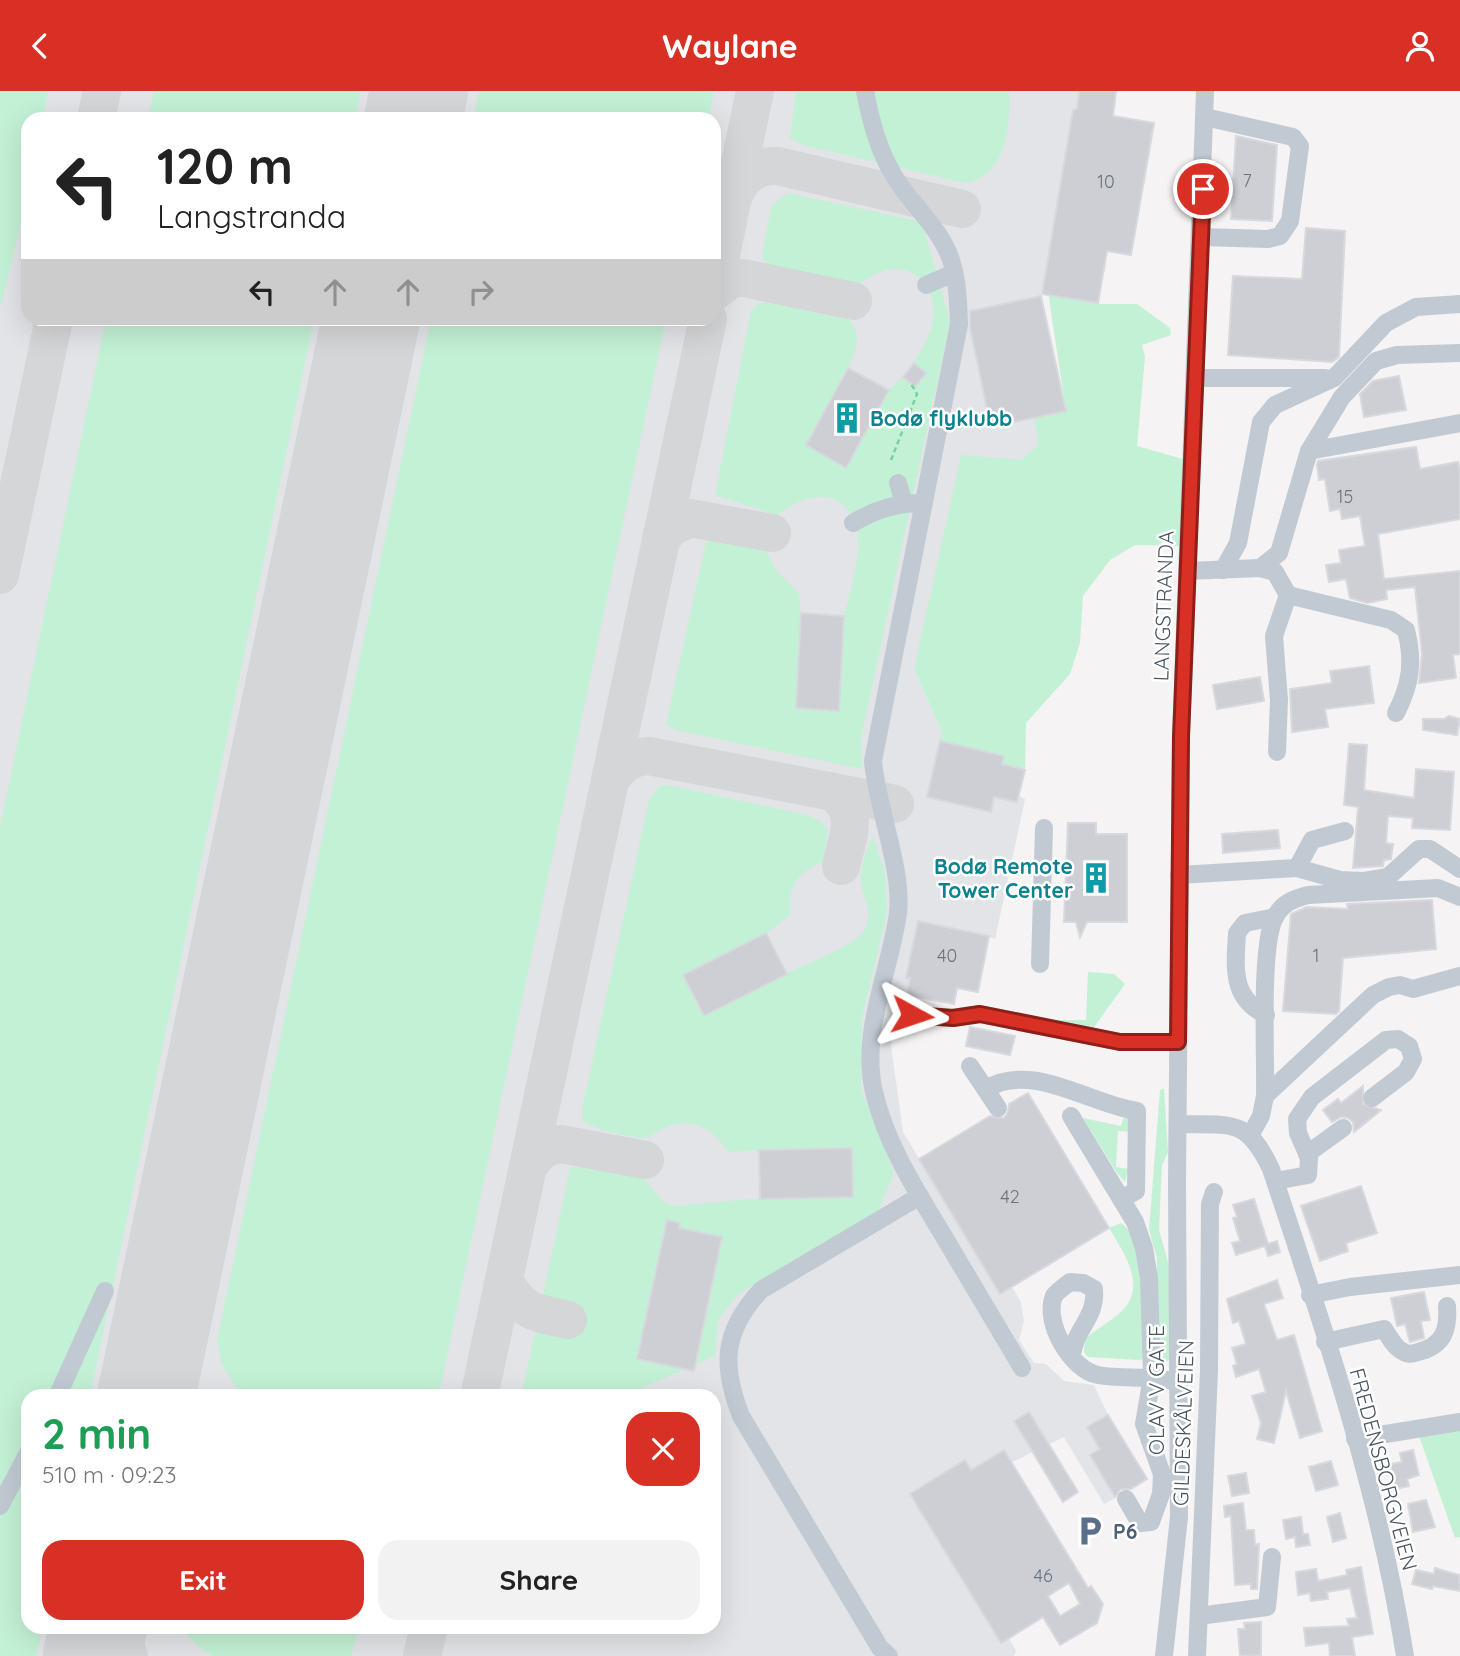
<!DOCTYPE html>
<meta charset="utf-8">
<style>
:root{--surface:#fff;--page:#f2f2f2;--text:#222;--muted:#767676;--accent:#d93025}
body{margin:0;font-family:Quicksand,sans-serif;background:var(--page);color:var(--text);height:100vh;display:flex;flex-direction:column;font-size:26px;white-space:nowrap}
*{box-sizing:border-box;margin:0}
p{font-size:23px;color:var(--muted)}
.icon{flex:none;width:38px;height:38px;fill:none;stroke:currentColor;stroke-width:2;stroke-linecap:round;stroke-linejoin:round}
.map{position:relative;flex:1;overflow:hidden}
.details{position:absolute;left:21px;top:1298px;width:700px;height:245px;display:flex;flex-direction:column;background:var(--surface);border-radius:21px;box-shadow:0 7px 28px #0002}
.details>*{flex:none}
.top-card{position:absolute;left:21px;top:21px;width:700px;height:214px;border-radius:21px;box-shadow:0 7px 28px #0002;background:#fff;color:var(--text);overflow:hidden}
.pin{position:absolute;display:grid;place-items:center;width:60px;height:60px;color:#fff;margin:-30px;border:4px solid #fff;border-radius:50%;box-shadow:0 2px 7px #0007}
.me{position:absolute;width:77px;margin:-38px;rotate:95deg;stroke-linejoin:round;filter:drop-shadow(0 0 5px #0008)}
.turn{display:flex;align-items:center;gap:24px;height:147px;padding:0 21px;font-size:32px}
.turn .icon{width:91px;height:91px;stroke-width:2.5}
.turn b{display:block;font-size:49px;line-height:60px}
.lanes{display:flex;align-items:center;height:66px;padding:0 21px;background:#0003;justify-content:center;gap:35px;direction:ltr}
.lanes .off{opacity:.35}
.round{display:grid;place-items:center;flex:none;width:74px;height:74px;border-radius:21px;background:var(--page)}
.summary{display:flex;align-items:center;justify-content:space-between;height:119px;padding:0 21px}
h1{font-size:42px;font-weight:700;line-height:52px;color:#1e9e55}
.cta{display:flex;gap:14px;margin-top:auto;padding:14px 21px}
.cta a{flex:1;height:80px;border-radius:21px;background:var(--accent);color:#fff;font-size:28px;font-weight:700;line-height:80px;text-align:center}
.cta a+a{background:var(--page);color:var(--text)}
header{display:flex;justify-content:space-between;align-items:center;height:91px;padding:0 21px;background:var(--accent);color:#fff;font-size:32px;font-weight:700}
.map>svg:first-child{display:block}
.airport{fill:#e2e4e7;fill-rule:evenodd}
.green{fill:#c3f1d5}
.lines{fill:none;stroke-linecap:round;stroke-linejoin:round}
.taxiway{stroke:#d5d6d8;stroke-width:38}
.runway{stroke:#d5d6d8;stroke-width:98}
.building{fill:#cdcfd5;stroke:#d7d9de;stroke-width:2;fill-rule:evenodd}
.path{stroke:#7ad0a6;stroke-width:2.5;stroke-dasharray:5 3.5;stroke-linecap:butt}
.minor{stroke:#c1cad2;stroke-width:18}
.route-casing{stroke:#8d1f18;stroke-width:18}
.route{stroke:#d93025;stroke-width:12}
.labels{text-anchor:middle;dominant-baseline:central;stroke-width:5;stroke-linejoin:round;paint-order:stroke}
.number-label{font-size:18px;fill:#6b747e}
.culture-label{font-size:21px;font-weight:bold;fill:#0d838f;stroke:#fff;text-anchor:start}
.street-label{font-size:21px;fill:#4a5661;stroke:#fff}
.service-label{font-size:21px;font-weight:bold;fill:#4e5e75;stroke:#fff;text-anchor:start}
</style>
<header><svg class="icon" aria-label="back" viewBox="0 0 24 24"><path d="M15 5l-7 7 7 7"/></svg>Waylane<svg class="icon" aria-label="person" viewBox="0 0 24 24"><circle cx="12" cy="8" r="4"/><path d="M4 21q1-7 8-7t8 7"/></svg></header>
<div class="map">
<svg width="1460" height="1565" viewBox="0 0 1460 1565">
<rect width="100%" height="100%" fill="#f5f3f3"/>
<path class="airport" d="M0 0H1082L1041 205 1066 320 1039 353 1021 369 914 578 942 641 1004 665 1002 673 1025 679 1019 705 1025 708 995 848 989 846 978 901 958 897 954 913 901 903 891 955 903 1041 1000 1202 1012 1196 1021 1211 1024 1230 1019 1249 1034 1272 1046 1273 1064 1290 1094 1294 1108 1324 1115 1407 1104 1413 1064 1346 1008 1373 1009 1547 1016 1560 1014 1565H0ZM28 28H714V228H28ZM28 1306H714V1536H28Z"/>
<g class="green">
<path d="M0 0H48L43 28H28V102L0 218Z"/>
<path d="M154 0H361L355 28H148Z"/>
<path d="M479 0H714L708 28H473Z"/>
<path d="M796 0H1009C1011 36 1006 84 965 92L803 54 790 47Z"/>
<path d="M787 102 922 131 950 231 861 647 862 678 675 639 666 633 706 451 712 449 766 460 776 479 799 503 801 522 844 525C850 500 863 463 856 437 843 391 805 404 777 424L715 404 751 220 758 213 767 211 849 229C863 246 856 258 848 277L889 299C905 287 930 251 933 230 937 204 922 176 892 178 879 179 867 188 857 194L767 174 762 165 771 116Z"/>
<path d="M1048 201 1100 213H1137L1170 237 1171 244 1142 254 1145 266 1137 355 1193 371 1188 455 1135 454 1110 469 1083 505 1080 552 1070 583 1026 632 1025 679 1002 673 1003 665 940 650 942 641 914 578 961 364 1021 369 1039 353 1034 327 1066 320Z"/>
<path d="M106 228H314L90 1305 28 1306V1536L42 1537 36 1565H0V736Z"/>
<path d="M431 228H666L439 1302 437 1306 241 1305 222 1274 217 1249Z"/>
<path d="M668 694 807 724 821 730 828 739 823 771C797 781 788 795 790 824L767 842 787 882C806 873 853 856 864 840 874 823 864 809 861 792 859 777 866 758 873 745L885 783 887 822 862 926 861 999 894 1082 877 1123 738 1203 718 1229 715 1265 624 1305 521 1306 570 1078 580 1073 642 1085 662 1110 675 1115 760 1107 759 1059 728 1061C713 1037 692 1025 664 1037 658 1040 651 1046 645 1047 631 1047 593 1038 583 1030L582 1018 649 709 659 695Z"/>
<path d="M1088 881 1114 883 1125 893 1092 939 1050 929H1086Z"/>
<path d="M1164 997 1168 1061 1162 1074 1159 1139 1169 1175 1170 1268 1165 1272 1156 1268 1157 1167 1149 1139 1160 999Z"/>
<path d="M1125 1023 1134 1027 1130 1041 1118 1040 1116 1076 1128 1078 1125 1091 1117 1082 1083 1027 1121 1035Z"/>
<path d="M1121 1132C1148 1149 1143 1237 1143 1268L1139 1269 1088 1266 1084 1261 1085 1248C1096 1238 1110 1231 1121 1221 1148 1195 1124 1162 1109 1137Z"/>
<path d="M1460 1337V1446L1455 1447 1419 1345Z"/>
<path d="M181 1537H359L351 1565H212L199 1556Z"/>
</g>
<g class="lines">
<g class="taxiway">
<path d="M96 28 102 0"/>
<path d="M734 104C742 85 756 74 778 75L962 118"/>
<path d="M714 197 755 0"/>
<path d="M714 201 732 187H744L853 210"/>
<path d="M661 448 671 436 690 427 772 442"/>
<path d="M0 484 54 228"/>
<path d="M610 689C621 674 630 666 649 665L895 713"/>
<path d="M830 700C861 717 848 746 841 775"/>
<path d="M528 1076C538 1062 543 1056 561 1053L645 1069"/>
<path d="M504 1189C522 1222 533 1221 568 1229"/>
<path d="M157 1251 161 1285 169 1306"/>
<path d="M479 1306 708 228"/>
<path d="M115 1536 129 1565"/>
<path d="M422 1565 429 1536"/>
</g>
<g class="runway">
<path d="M413 28 419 0"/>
<path d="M146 1306 371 228"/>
<path d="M92 1565 98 1536"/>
</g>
</g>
<g class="building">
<path d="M1079 0H1116L1113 25 1154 32 1131 164 1107 160 1098 212 1042 203 1073 19 1077 18Z"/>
<path d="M1236 45 1277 54 1272 130 1231 128Z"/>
<path d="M1306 137 1345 140 1339 266 1332 271 1228 264 1233 185 1302 188Z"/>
<path d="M1041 205 1066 320 991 336 970 237V220Z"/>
<path d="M914 272 926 282 915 296 903 286Z"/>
<path d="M848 277 889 299 846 377 806 354Z"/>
<path d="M1399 285 1406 319 1364 326 1360 303 1373 290Z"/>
<path d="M1416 356 1420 378 1458 371 1460 380V428L1378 443 1384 488 1460 480V563L1453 564 1456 587 1419 592 1422 563 1415 496 1386 499 1387 508 1367 512 1350 507 1346 488 1329 491 1326 474 1341 472 1339 459 1365 455 1360 425 1342 428 1340 418 1330 420 1325 388 1319 389 1317 374 1318 370Z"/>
<path d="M801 522 844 525 839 620 796 617Z"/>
<path d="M1369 575 1374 612 1325 618 1328 636 1292 641 1290 598 1332 592 1330 580Z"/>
<path d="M1260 586 1264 610 1217 618 1213 594Z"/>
<path d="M1449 625 1460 628 1457 644 1423 639V628H1444Z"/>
<path d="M940 650 1004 665 1002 673 1025 679 1017 711 994 706 991 721 927 706Z"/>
<path d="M1349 653 1367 654 1364 699 1414 707 1416 678 1454 681 1450 739 1412 737 1413 727 1388 725 1386 752 1393 753 1391 768 1384 769 1383 775 1353 777 1358 716 1344 714Z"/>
<path d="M1068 732H1096V743H1127V831H1087L1080 846 1076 831H1064Z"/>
<path d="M1278 739 1280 757 1223 762 1222 743Z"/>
<path d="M1432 809 1436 858 1343 867 1339 920 1336 923 1283 920 1291 823 1307 816 1348 818 1347 813Z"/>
<path d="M918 830 989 845 978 901 957 897 954 913 907 904 910 887H906Z"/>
<path d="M766 842 787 883 704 925 683 884Z"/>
<path d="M970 936 1015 945 1010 964 966 955Z"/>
<path d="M1363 995V1013L1381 1019 1354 1041 1353 1031 1348 1027 1341 1026 1332 1031 1323 1019 1338 1008 1341 1012Z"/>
<path d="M1028 1002 1109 1137 1000 1203 919 1068 990 1025 1004 1027 1008 1021 1009 1013Z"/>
<path d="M852 1057 853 1106 760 1108 759 1059Z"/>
<path d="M1361 1095 1377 1142 1346 1152 1348 1160 1320 1170 1301 1115Z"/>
<path d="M1254 1108 1268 1153 1277 1150 1280 1161 1268 1165 1265 1155 1236 1164 1232 1152 1240 1150 1233 1127 1237 1126 1233 1114Z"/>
<path d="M667 1129 680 1132 679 1137 722 1146 694 1280 637 1268Z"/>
<path d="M1277 1189 1283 1207 1264 1213 1277 1249 1294 1244 1322 1340 1300 1347 1286 1300 1274 1352 1257 1348 1261 1332 1252 1305 1266 1301 1259 1278 1236 1286 1233 1275 1237 1273 1232 1257 1246 1253 1239 1230 1233 1232 1227 1208Z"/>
<path d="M1424 1201 1430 1229 1421 1230 1424 1247 1410 1251 1405 1233 1397 1235 1391 1207Z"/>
<path d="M1029 1321 1078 1401 1063 1411 1014 1330Z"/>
<path d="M1108 1324 1147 1388 1131 1398H1121L1115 1406 1090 1364 1100 1358 1087 1336Z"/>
<path d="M1004 1359 1088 1497 1091 1495 1103 1513 1097 1532 1060 1554 1043 1526 1001 1552 910 1403 965 1369 971 1379ZM1069 1492 1080 1513 1060 1525 1048 1505Z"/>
<path d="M1413 1359 1419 1384 1407 1388 1409 1395 1395 1398 1390 1373 1402 1371 1400 1362Z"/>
<path d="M1331 1370 1338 1394 1316 1400 1309 1376Z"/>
<path d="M1246 1382 1249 1402 1232 1405 1228 1385Z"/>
<path d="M1426 1409 1435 1436 1413 1441 1408 1413Z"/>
<path d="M1243 1412 1246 1439H1254L1255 1454 1259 1453 1257 1498H1251V1493L1235 1494 1231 1425 1225 1426 1224 1415Z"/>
<path d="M1340 1422 1346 1447 1333 1451 1327 1426Z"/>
<path d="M1301 1426 1303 1443H1308L1310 1454 1296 1456 1295 1446 1286 1448 1283 1429Z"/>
<path d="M1361 1476 1373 1543 1352 1546 1355 1565H1330L1329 1552 1306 1555 1304 1537 1349 1535 1347 1528 1357 1527 1350 1497 1327 1501 1328 1508 1311 1510 1310 1502 1298 1504 1296 1481 1316 1478 1318 1490 1347 1484 1346 1479Z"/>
<path d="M1435 1477 1459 1484 1460 1500 1433 1495 1432 1498 1412 1493 1416 1479 1434 1483Z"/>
<path d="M1261 1531V1564L1240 1565 1238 1538H1245L1244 1532Z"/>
</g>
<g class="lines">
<path class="path" d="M891 369 917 303 910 291"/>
<g class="minor">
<path d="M865 0C871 31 878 58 894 85 912 115 940 136 951 169 958 190 958 212 959 233L873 670C877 717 903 779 898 822 890 881 860 941 874 1001 886 1053 916 1099 943 1144 969 1188 996 1233 1022 1277"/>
<path d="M1201 146 1268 148 1280 145 1290 130 1300 55 1293 46 1205 26"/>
<path d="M926 194 954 182"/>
<path d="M1197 287H1326"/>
<path d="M1309 360 1460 332"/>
<path d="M898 392 904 412"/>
<path d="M853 432C876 418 897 412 924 412"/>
<path d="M1260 477 1279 462 1309 360 1342 306 1376 270 1397 264 1460 262"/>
<path d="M1223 479 1238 452 1261 331 1275 314 1334 287 1386 232 1416 216 1460 213"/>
<path d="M1187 480 1260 477 1275 481 1288 504 1274 545 1279 609 1277 661"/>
<path d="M1288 504 1391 529 1406 539C1414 570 1411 593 1396 622"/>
<path d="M1297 777 1312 749 1345 740"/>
<path d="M1179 784 1297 777 1340 789 1364 790 1388 786 1419 758H1430L1460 778"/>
<path d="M1040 873 1044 737"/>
<path d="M912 924 953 927 980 923 1120 951H1178"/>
<path d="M1266 924C1231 907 1235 877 1237 842L1245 832 1275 826"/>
<path d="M970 975 998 1017"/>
<path d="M986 998C1032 970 1089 1013 1137 1020L1136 1100 1121 1108"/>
<path d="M1265 1005 1373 904 1389 896 1400 894 1413 898 1460 885"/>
<path d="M1071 1025 1135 1131 1144 1157 1149 1187 1152 1286 1144 1333 1162 1383 1161 1403 1151 1431 1140 1432 1126 1408"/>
<path d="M1178 1033C1231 1035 1246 1025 1271 1078 1324 1237 1379 1400 1405 1565"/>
<path d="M1251 1043 1261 1025 1265 1005C1266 967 1260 858 1274 828 1281 813 1292 808 1308 804L1438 797 1460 806"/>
<path d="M1307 1063 1343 1037"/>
<path d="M1275 1090 1308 1084 1309 1067 1298 1042 1297 1028 1312 1006 1386 949 1398 948 1409 955 1413 968 1406 981 1372 1007"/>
<path d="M1310 1204 1350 1196 1460 1184"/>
<path d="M1325 1251 1384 1238C1389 1245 1394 1256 1402 1260 1408 1264 1412 1263 1418 1261 1443 1255 1449 1239 1447 1215"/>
<path d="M1072 1265C1074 1238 1097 1227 1094 1198L1083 1192 1070 1191C1065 1195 1057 1200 1054 1205 1043 1231 1071 1279 1098 1284 1125 1289 1152 1283 1179 1292"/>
<path d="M57 1306 105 1200"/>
<path d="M1355 1348 1460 1331"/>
<path d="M0 1415 28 1362"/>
<path d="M1199 1525 1267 1516 1272 1466"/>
<path d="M889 1565 880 1557 741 1325C721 1274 723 1240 761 1199L920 1105"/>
<path d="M1164 1565 1179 1426 1177 1092 1181 646 1205 0"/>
<path d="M1197 1565 1209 1279 1210 1113 1214 1101"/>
</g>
</g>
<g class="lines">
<defs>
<path id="route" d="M912 924 953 927 980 923 1120 951H1178L1181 646 1203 98"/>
</defs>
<use href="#route" class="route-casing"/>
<use href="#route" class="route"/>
</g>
<defs>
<symbol id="building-bare" viewBox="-9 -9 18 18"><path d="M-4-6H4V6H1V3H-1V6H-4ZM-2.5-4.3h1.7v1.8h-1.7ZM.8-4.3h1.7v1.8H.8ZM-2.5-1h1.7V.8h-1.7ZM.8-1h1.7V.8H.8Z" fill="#0f9aa8" stroke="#fff" stroke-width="2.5" paint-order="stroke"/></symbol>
<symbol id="parking-bare" viewBox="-9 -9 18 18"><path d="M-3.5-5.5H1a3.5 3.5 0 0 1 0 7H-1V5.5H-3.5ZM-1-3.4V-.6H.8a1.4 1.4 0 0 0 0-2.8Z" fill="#5c6f8a" stroke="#fff" stroke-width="2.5" paint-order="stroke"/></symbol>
</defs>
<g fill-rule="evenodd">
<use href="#building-bare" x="825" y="305" width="44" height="44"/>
<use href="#building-bare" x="1074" y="765" width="44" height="44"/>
<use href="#parking-bare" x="1068" y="1418" width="44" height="44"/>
</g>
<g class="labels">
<g class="number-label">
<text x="1247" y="89">7</text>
<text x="1106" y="90">10</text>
<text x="1345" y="405">15</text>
<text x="947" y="864">40</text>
<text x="1316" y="864">1</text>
<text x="1010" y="1105">42</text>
<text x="1043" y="1484">46</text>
</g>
<g class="culture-label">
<text x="870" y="327">Bodø flyklubb</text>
<text x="1073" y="775" text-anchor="end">Bodø Remote<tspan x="1073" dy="24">Tower Center</tspan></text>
</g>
<g class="street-label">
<text transform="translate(1163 515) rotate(-88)">LANGSTRANDA</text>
<text transform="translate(1156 1299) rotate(-90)">OLAV V GATE</text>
<text transform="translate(1183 1332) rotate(-88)">GILDESKÅLVEIEN</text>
<text transform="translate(1384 1378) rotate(75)">FREDENSBORGVEIEN</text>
</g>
<g class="service-label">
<text x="1113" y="1440">P6</text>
</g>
</g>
</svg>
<div class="pin" style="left:1203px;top:98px;background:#d93025"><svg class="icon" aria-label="arrive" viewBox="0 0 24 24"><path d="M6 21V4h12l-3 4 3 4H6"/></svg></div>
<svg class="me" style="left:912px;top:924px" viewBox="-20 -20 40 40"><path d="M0-17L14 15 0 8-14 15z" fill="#d93025" stroke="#fff" stroke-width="4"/></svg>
<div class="top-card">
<div class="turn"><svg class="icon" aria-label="left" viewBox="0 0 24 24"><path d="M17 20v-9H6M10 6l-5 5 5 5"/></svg><div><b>120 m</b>Langstranda</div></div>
<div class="lanes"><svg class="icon" aria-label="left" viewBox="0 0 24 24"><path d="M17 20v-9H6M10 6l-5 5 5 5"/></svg><svg class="icon off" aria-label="ahead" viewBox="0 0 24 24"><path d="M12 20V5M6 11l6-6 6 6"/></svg><svg class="icon off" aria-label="ahead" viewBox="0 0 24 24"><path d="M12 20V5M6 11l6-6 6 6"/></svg><svg class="icon off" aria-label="right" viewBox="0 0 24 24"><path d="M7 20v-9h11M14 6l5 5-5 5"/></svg></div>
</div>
<section class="details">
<div class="summary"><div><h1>2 min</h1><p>510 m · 09:23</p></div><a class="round" style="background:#d93025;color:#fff"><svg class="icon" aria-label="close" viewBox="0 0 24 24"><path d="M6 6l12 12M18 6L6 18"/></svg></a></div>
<div class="cta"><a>Exit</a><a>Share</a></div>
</section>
</div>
